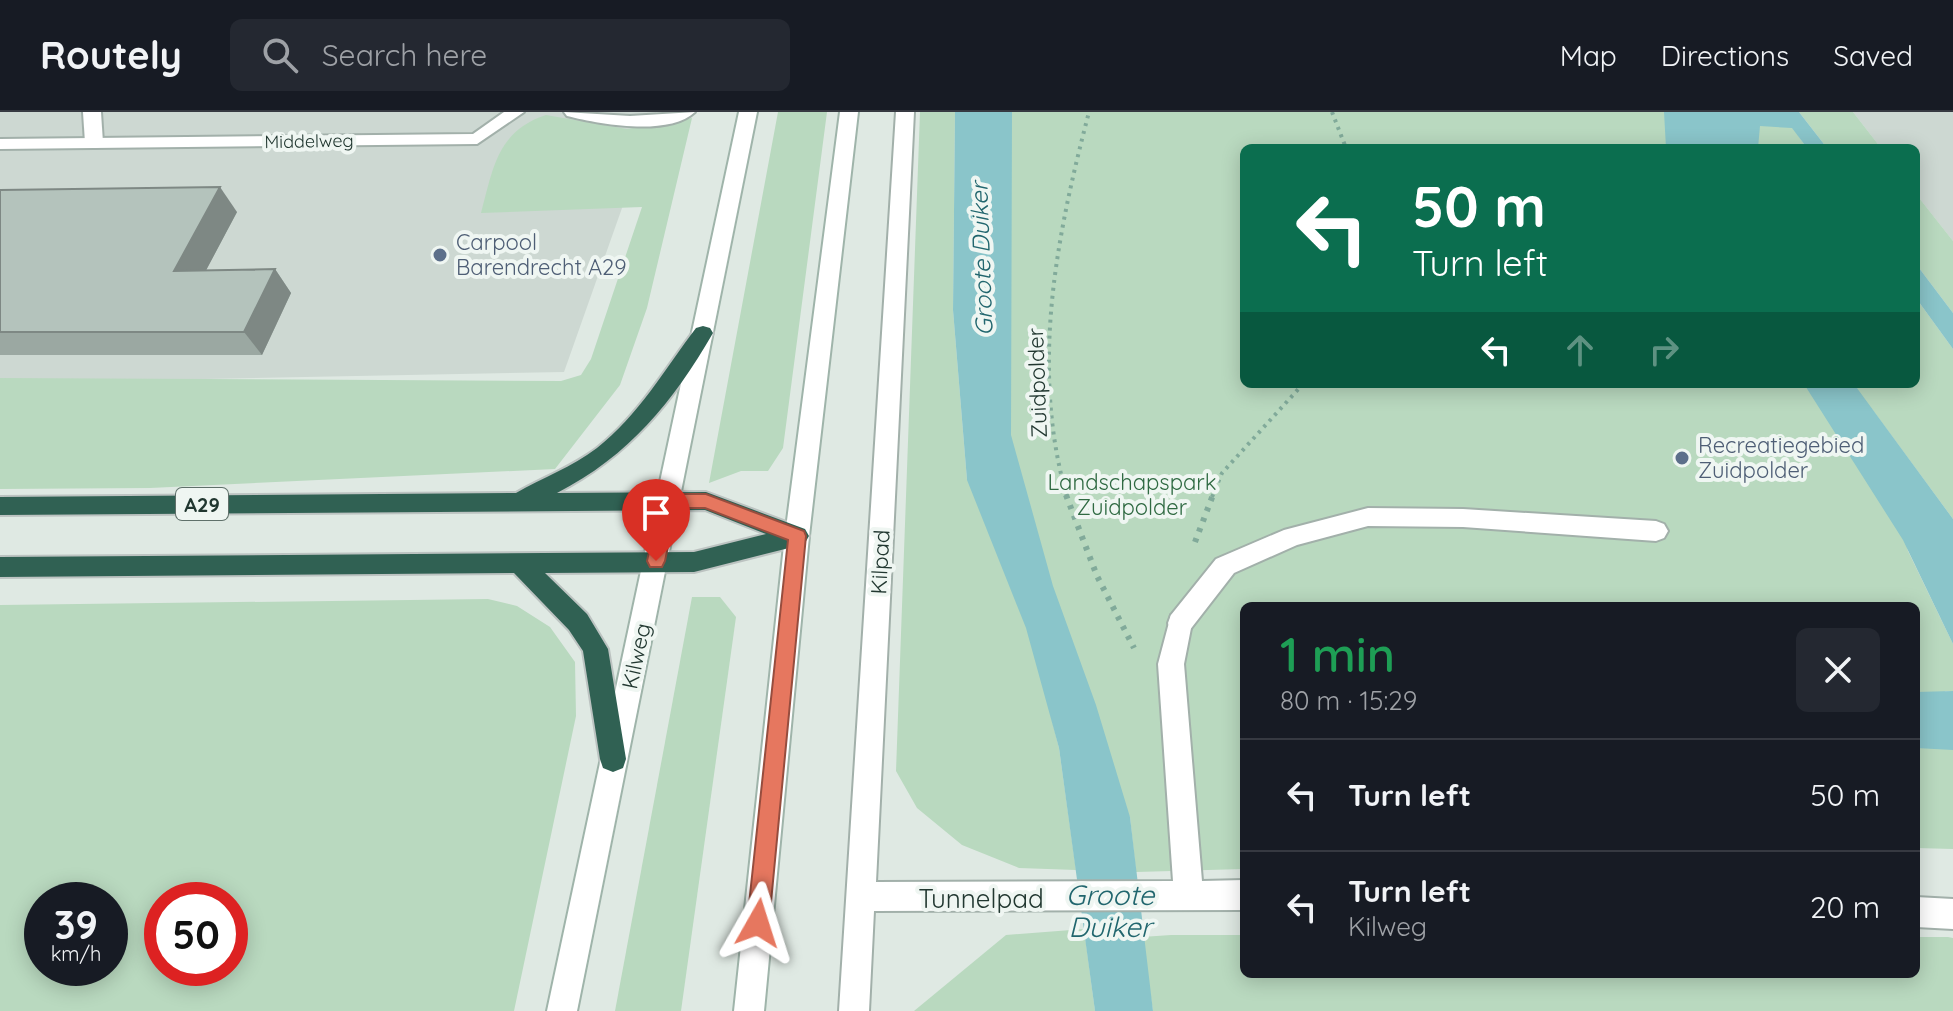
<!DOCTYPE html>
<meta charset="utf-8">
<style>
:root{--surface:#171b24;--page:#242831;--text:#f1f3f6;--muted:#9ea1a6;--line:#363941}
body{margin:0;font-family:Quicksand,sans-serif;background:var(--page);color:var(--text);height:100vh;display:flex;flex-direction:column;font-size:30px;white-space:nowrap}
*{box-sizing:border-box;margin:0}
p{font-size:26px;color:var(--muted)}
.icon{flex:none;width:44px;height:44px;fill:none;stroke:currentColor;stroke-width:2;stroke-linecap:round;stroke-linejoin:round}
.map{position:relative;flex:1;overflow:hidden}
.sheet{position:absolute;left:1240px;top:490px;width:680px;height:376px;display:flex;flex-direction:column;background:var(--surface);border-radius:12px;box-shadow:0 4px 20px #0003}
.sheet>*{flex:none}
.banner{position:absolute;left:1240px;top:32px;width:680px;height:244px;border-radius:12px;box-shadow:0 4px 20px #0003;background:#0b6e4f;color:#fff;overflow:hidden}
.speed{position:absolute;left:24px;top:770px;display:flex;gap:16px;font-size:40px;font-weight:700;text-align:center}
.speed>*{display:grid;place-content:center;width:104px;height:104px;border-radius:50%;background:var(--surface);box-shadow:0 4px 20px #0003;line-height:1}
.speed small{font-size:20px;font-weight:400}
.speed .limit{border:12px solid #d22;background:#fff;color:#111}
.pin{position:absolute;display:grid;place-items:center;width:68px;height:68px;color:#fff;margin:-82px -34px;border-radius:50% 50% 50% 0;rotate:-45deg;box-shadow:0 0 8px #0007}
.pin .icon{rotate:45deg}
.me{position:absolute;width:88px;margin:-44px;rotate:6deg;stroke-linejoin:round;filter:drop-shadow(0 0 6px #0008)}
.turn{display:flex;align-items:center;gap:28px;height:168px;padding:0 40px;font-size:36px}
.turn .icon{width:104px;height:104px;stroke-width:2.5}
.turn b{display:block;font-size:56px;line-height:68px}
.lanes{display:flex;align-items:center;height:76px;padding:0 40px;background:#0003;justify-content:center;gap:40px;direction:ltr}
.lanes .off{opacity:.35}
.round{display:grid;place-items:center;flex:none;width:84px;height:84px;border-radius:12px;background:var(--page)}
.summary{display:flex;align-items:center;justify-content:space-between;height:136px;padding:0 40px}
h1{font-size:48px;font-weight:600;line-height:60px;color:#1e9e55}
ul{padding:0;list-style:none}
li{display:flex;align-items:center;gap:24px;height:112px;padding:0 40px;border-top:2px solid var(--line)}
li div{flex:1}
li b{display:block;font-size:30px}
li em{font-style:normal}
header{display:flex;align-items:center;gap:48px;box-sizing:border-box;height:112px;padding:0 40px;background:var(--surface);border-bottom:2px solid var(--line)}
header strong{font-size:38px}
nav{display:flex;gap:44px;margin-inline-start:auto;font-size:28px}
.search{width:560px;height:72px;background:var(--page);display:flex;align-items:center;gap:20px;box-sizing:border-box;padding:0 28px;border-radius:12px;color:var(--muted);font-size:30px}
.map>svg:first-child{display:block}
.built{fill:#cdd8d2}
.green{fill:#b9d9bf;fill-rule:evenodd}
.water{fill:#8ac5ca}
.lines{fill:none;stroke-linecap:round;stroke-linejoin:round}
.service-casing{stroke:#a2b0aa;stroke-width:4}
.minor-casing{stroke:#a2b0aa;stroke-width:4}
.secondary-casing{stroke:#9fb4aa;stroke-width:4}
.motorway-casing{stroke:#bcc3c1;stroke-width:4}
.path-far1{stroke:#81aa9a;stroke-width:4;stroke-dasharray:3 5;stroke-linecap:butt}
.path{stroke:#81aa9a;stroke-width:6;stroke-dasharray:4 7;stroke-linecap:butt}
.service{fill:#fff;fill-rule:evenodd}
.minor{fill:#fff;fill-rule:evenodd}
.secondary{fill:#fff;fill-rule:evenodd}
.motorway{fill:#306153;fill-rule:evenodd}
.wall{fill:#9ba8a2}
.shaded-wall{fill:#7e8884}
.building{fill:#b4c3bc;stroke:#7e8884;stroke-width:2}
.route{fill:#e6775f;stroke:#964d3e;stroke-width:2}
.service-dot{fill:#5c6f8a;stroke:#eff6f2;stroke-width:3}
.labels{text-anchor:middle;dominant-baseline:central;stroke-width:8;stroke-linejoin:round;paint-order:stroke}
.far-street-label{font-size:18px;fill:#213730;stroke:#eff6f2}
.shield{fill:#eff6f2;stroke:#5f706a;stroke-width:2}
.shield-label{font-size:20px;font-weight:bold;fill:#213730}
.service-label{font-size:22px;fill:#4e5e75;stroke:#eff6f2;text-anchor:start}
.street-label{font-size:22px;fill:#213730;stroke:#eff6f2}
.park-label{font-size:22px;fill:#2f6a42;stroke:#eff6f2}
.water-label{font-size:24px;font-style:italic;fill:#21666e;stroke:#eff6f2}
.near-street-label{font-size:26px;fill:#213730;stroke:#eff6f2}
.near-water-label{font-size:28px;font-style:italic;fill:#21666e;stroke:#eff6f2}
</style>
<header>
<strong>Routely</strong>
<div class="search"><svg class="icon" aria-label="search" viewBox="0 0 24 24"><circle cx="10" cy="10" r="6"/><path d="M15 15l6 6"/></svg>Search here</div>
<nav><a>Map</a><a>Directions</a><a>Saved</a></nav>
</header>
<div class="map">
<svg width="1953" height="899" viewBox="0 0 1953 899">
<rect width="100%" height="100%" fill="#dfe9e3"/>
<g class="built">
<path d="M0 0H656L564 260 0 271Z"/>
<path d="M1853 0H1953V129L1916 82V36H1881Z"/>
</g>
<g class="green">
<path d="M778 0H827L783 336 768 359H741L709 371Z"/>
<path d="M920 0H955L953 198 967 368 990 0H1793L1799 25 1807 36H1244V272H1916V186L1953 237V407L1872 297 1908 439 1953 532V579H1945L1953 611V737L1916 736V494H1244V757L1136 760 1130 705 1047 589 1059 636 1076 758 1019 756 962 733 917 696 896 659Z"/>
<path d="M1799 0H1853L1881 36H1827Z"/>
<path d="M546 3 627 17 692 6 647 196 620 273 555 357 150 376 0 377V266L561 269 581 263 591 247 642 95 481 101C493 57 497 19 546 3Z"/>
<path d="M1916 82 1953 129V201L1916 152Z"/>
<path d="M692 485H720L736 505 681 899H615Z"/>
<path d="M488 487 517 494 550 515 575 550 576 604 514 899H0V493ZM42 788H110V856H42ZM162 788H230V856H162Z"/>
<path d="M1084 817 1095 899H914L1006 823Z"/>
<path d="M1171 823H1244V862H1916V825H1948L1953 826V899H1153L1142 825Z"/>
</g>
<g class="water">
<path d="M955 0H1012L1011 323 1053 474 1096 593 1130 705 1153 899H1095L1059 636 1026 516 967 368 953 198Z"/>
<path d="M1664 0H1799L1827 36H1807L1792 16 1760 14 1758 36H1666Z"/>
<path d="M1916 152 1953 201V237L1916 186Z"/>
<path d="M1804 272H1854L1953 407V532L1903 428Z"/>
<path d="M1953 579V638L1916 636V580Z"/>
</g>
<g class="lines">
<defs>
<g id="service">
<path d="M83 0H101L103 31 100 35 94 36 85 31Z"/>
<path d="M1368 396 1463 397 1656 409 1664 412 1668 419 1664 426 1656 429 1463 415 1368 414 1297 433 1234 461 1189 519 1180 522 1171 519 1168 511 1171 503 1216 447 1284 418Z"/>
</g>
<g id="minor">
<path d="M504 0H524L477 32 0 37V27L473 22Z"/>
<path d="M564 0 630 4 695 0C668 25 599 12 567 4Z"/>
<path d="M896 0H914L876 770 1173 769 1158 552 1171 503 1180 500 1189 503 1192 511 1184 552 1202 769 1244 768V798L874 799 869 899H839Z"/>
<path d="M1916 785 1953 787V817L1916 815Z"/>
</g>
<g id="secondary">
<path d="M739 0H757L577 899H547Z"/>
<path d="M840 0H858L809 424 764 899H734L785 424Z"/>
</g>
<path id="motorway" d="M703 214 710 216 713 221C673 290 629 344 557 381L706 380 805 417 809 424 805 431 797 434 694 460 545 461 587 502 608 537 626 647 623 656 613 660 603 656 600 647 583 539 569 518 514 461 0 465V445L694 440 766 422 705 398 0 403V385L516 381C542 366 572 355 597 336 638 304 665 257 696 216Z"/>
</defs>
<use href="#service" class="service-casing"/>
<use href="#minor" class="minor-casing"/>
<use href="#secondary" class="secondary-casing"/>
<use href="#motorway" class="motorway-casing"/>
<g class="path-far1">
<path d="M1332 0 1346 36"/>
<path d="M1067 385C1030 257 1056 126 1089 0"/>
<path d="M1212 385 1222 361 1303 272"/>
</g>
<g class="path">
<path d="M1066 383 1097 464 1134 536"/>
<path d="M1195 430 1213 383"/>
</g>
<use href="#service" class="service"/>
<use href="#minor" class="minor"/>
<use href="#secondary" class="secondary"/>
<use href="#motorway" class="motorway"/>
</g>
<path class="wall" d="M0 78 237 100 206 158 275 157 291 181 262 243H0Z"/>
<g class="shaded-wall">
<path d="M220 75 237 100 193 183 174 159Z"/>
<path d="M275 157 291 181 262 243 244 220Z"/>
</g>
<path class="building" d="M220 75 174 159 275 157 244 220H0V78Z"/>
<path class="route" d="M669 382H706L804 419 806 424 769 811 766 819 758 822 750 819 747 811 788 428 705 396H676L665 449 662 455H650L647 449 660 389Z"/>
<g class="service-dot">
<circle cx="440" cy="143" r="8"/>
<circle cx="1682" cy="346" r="8"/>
</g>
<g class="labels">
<g class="far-street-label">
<text transform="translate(309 29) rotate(-1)">Middelweg</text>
</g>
<rect class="shield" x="176" y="376" width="52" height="32" rx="6"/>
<g class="shield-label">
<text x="202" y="392">A29</text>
</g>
<g class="service-label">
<text x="456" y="130">Carpool<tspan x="456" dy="25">Barendrecht A29</tspan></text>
<text x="1698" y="333">Recreatiegebied<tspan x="1698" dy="25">Zuidpolder</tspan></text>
</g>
<g class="street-label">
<text transform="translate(1037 271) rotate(-92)">Zuidpolder</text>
<text transform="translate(880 450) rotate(-87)">Kilpad</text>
<text transform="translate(636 544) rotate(-78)">Kilweg</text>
</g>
<g class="park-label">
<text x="1132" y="370">Landschapspark<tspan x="1132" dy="25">Zuidpolder</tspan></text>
</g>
<g class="water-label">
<text transform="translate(981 147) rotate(-92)">Groote Duiker</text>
</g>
<g class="near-street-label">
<text x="981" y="786">Tunnelpad</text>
</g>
<g class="near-water-label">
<text x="1110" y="782">Groote<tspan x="1110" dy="32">Duiker</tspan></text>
</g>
</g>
</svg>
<div class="speed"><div>39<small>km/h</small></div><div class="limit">50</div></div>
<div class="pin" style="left:656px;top:449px;background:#d93025"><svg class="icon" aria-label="arrive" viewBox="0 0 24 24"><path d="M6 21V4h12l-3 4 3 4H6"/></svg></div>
<svg class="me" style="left:758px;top:811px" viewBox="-20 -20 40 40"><path d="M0-17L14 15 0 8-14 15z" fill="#e6775f" stroke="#fff" stroke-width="4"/></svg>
<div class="banner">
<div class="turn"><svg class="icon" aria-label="left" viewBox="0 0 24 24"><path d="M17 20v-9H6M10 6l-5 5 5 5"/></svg><div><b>50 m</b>Turn left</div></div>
<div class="lanes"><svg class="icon" aria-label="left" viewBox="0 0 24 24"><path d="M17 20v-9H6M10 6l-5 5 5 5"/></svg><svg class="icon off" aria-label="ahead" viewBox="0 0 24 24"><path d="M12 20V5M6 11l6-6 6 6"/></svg><svg class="icon off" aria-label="right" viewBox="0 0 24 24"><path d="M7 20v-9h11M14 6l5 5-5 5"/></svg></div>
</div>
<section class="sheet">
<div class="summary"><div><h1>1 min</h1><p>80 m · 15:29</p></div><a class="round"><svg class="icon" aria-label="close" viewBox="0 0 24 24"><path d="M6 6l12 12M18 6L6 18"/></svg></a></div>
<ul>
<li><svg class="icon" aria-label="left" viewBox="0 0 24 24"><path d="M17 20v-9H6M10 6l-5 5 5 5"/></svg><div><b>Turn left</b></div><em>50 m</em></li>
<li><svg class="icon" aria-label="left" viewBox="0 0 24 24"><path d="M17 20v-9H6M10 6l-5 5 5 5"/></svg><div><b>Turn left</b><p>Kilweg</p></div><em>20 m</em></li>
</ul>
</section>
</div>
